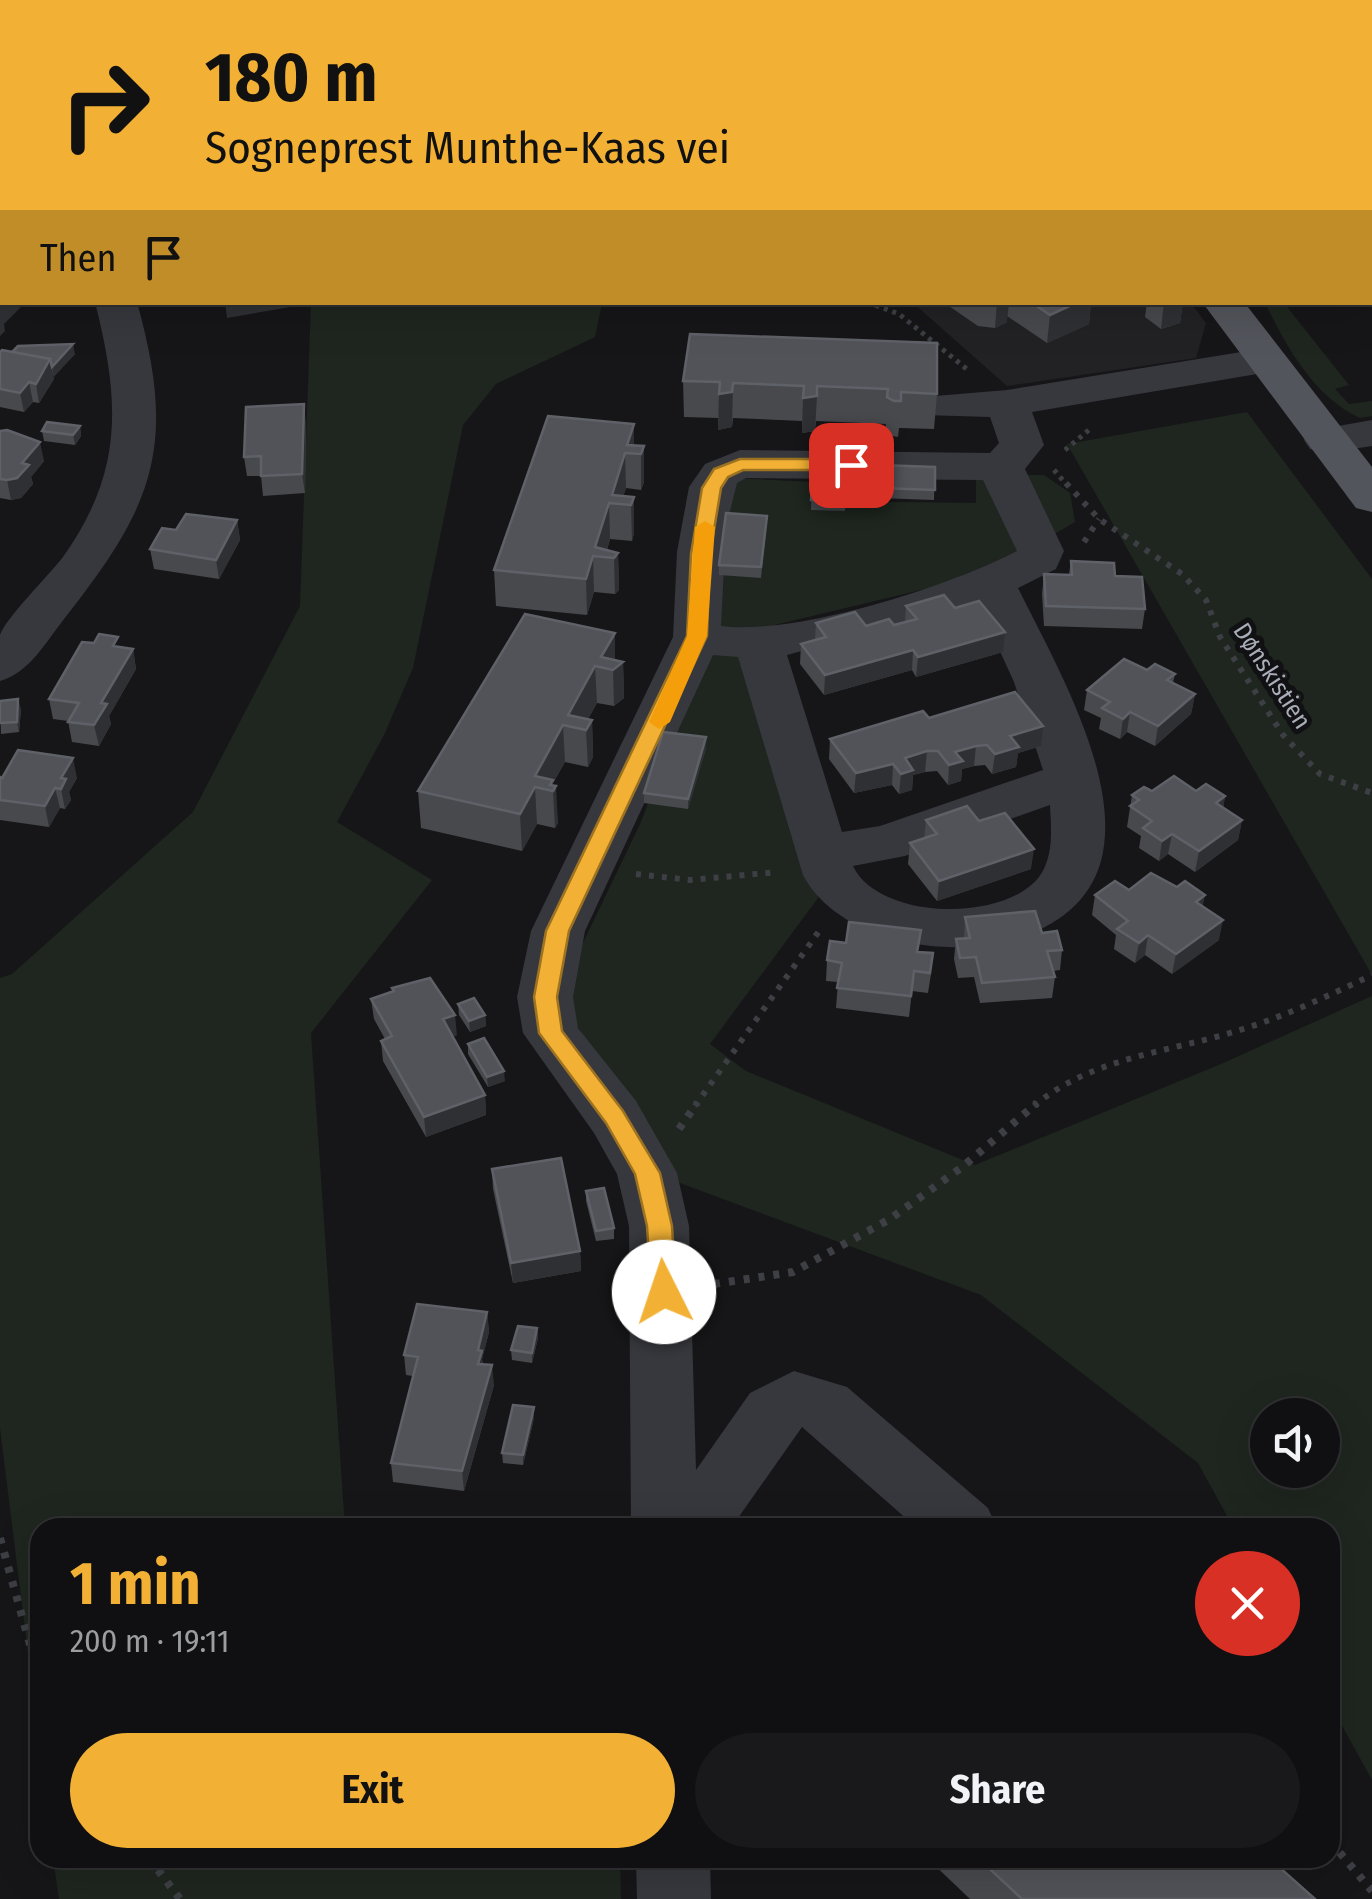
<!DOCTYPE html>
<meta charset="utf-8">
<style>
:root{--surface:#101012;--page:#19191b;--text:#f1f3f6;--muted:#9c9d9f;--line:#303032;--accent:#f2b134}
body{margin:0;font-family:"Fira Sans Condensed",sans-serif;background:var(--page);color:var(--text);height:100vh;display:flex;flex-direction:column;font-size:38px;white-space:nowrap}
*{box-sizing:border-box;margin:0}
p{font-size:32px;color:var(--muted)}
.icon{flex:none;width:55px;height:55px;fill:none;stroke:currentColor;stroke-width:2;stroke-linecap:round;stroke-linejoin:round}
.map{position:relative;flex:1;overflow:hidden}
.drawer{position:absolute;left:30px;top:1518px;width:1310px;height:350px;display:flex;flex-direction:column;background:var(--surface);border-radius:30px;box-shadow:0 10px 40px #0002,0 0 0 2px var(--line)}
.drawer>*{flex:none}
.guide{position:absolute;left:0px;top:0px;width:1372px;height:305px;box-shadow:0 10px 40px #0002,0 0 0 2px var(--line);background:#f2b134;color:#111;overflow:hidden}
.tools{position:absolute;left:1250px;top:1398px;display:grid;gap:20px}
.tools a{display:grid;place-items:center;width:90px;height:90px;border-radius:50%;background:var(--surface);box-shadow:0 10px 40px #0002,0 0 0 2px var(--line);font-size:50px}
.pin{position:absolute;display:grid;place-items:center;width:85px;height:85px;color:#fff;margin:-42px;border-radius:20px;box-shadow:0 5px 15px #0006}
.me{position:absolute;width:110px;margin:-55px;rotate:356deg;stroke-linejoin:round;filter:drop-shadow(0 0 8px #0008)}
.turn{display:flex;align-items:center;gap:35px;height:210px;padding:0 40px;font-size:45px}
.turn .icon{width:130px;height:130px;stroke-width:2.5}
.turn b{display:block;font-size:70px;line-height:85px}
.then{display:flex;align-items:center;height:95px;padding:0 40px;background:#0003;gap:20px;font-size:38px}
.round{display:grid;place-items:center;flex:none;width:105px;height:105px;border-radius:52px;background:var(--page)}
.head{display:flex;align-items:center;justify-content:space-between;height:170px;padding:0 40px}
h1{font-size:60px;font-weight:700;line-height:75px;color:var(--accent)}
.action{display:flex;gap:20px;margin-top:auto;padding:20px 40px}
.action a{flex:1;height:115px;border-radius:60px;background:var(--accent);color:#111;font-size:40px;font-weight:700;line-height:115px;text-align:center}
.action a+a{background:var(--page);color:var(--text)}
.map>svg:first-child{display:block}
.built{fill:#222225}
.green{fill:#1e261f;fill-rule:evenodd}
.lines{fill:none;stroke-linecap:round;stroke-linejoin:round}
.path-far2{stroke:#3d3f44;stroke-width:5;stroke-dasharray:4 5;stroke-linecap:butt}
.path-far1{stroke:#3d3f44;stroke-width:6;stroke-dasharray:5 8;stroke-linecap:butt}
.path{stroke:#3d3f44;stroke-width:8;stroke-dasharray:6 9;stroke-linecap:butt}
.minor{fill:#37383d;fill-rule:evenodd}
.major{fill:#53555c;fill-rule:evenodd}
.wall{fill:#47494d}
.shaded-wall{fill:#2f3033}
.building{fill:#525359;stroke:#5f6168;stroke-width:2.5}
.route{fill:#f2b134;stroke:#9d7322;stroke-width:2.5}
.slow{fill:#f59e0b}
.labels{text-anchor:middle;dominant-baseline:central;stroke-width:10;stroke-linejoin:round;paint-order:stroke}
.street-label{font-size:25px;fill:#a8adb8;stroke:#111113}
</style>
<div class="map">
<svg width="1372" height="1899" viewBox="0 0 1372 1899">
<rect width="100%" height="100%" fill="#161618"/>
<path class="built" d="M913 303H1191L1206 323 1196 358 1007 386Z"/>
<g class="green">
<path d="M311 303H602L595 337 496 384 463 425 413 668 384 735 337 822 432 880 311 1033 345 1527 40 1528V1749L0 1428V978L12 974 193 812 300 606Z"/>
<path d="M1265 303H1284L1349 385 1335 389 1349 404 1372 401V416L1360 418C1313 396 1287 347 1265 303Z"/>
<path d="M1247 412 1372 579V975L1067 444Z"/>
<path d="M976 475H1044L1070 493 1075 522 984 575 749 631 769 741 818 898 710 1044 746 1071 975 1165 1221 1064 1372 996V1780L1330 1704V1528L1233 1527 1198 1463 981 1295 680 1183 572 1018 569 972 641 822 709 642 734 478 814 482 820 501 976 503ZM1268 1415H1322V1470H1268Z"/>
<path d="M53 1858H419L422 1864 445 1858H620L621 1899H59Z"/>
</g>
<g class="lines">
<g class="path-far2">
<path d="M487 0 493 2"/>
<path d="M867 302 899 314 968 370"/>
<path d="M1065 450 1090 429"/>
<path d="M1054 470 1068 486"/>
</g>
<g class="path-far1">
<path d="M1066 483 1099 519 1182 574 1206 600 1220 637 1283 735 1320 774 1372 793"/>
<path d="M1084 542 1099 519"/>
<path d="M636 874 690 880 778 872"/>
<path d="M695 1106 822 927"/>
<path d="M1034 1106C1093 1056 1173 1052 1243 1029 1288 1015 1330 995 1372 975"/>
</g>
<g class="path">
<path d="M679 1129 697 1103"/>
<path d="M714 1284 793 1272 890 1219 961 1168 1037 1103"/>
<path d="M0 1538 40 1680"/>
<path d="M1330 1841 1372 1891"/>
<path d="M149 1858 180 1899"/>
</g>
<g class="minor">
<path d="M0 147 2 148V172L0 171Z"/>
<path d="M95 302H137C177 446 155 504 64 619 46 642 29 673 0 681 0 668 0 646 0 635 5 619 50 574 63 557 124 471 120 401 95 302Z"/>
<path d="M1266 348 1281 352 1287 361 1281 370 1032 412 1044 445 1025 469 1064 551 1056 569 1018 588C1054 661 1123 779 1101 861 1070 976 853 971 803 875L738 657 713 655 585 931 573 997 578 1028 636 1101 677 1173 689 1226 696 1470 750 1393 794 1371 847 1387 988 1508 997 1528H917L802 1427 731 1528H631L629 1226 617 1174 594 1133 523 1033 517 997 531 931 673 637 677 552 689 487 705 464 740 450 990 453 999 443 990 417 923 415 916 406 923 397 1007 390ZM746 478 983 480 1017 551C950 586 796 636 721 626L726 527 737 483ZM978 603 1014 682 1043 770 880 826 842 832 787 655ZM1050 805C1051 827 1054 854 1041 874 1009 923 879 921 853 866L905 856Z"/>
<path d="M1372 420V446L1326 453 1310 449 1304 440 1310 431Z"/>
<path d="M636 1858H710L711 1899H637Z"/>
</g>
<g class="major">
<path d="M944 0H981L983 2H946Z"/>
<path d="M1202 302H1244L1372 467V512L1356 508Z"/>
</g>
</g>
<g class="wall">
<path d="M0 0H45V2H2V16L0 15Z"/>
<path d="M554 0H638V2H556Z"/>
<path d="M0 31 2 32V75L0 74Z"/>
<path d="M943 302H1091L1089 324 1047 343 1007 316V322L995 328 978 326Z"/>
<path d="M1147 302H1183L1180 323 1161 329 1145 317Z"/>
<path d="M690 334 937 394 934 429 899 428 898 437 892 436 885 433 886 424 816 421 815 431 802 433V421L733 418 732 427 718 430V418L684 417 683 381Z"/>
<path d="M0 352H12L75 354 53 376 54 379 39 403 33 402 24 412 0 407Z"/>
<path d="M306 423 305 493 263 496 261 476H247L244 457Z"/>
<path d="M634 424V446H644V482L641 490 626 488 623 496 634 497V533L632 541 610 539 607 550 618 553 619 590 615 594 594 592 587 615 496 606 494 570Z"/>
<path d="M80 426 81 436 75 445 44 441 42 431Z"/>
<path d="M0 431 44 461 31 477 33 484 21 498 11 500 0 498Z"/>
<path d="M813 462 847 463 845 511 811 510Z"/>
<path d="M850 464 935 467 934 500 849 497Z"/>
<path d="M767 516 761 578 719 575V565Z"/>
<path d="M237 520 240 540 219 579 154 569 150 549 176 530Z"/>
<path d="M1071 561 1145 609 1142 629 1044 626 1042 594 1044 574H1069Z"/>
<path d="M906 606 955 608 1003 652 916 677 912 670 824 695 800 664 801 644 815 640 816 623 894 625 905 622Z"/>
<path d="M615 633V660L623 662 624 698 614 706 597 703 588 719 592 720 593 757 588 767 565 762 553 783 558 823 555 828 537 824 522 851 421 828 418 791Z"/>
<path d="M120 647 133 649 136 669 109 716 111 724 99 746 72 742 68 721 53 719 49 699Z"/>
<path d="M1147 670 1175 674 1173 683 1195 694 1191 714 1155 746 1127 732 1120 739 1099 729 1101 718 1084 710 1087 690Z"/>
<path d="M0 701 21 709 19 732 1 734Z"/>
<path d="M929 718 1041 746 1018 753 1016 767 992 774 985 765 974 766 962 769 961 781 948 785 937 771 925 772 913 775 912 790 899 794 892 785 854 793 829 759 830 739Z"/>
<path d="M706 748 688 809 644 803V793Z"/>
<path d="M0 777 77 778 69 792 71 800 65 809 60 808 49 827 0 820Z"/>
<path d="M1152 791H1196L1225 796 1223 808 1242 820 1238 840 1195 872 1168 854 1159 861 1139 848 1141 836 1127 827 1132 795Z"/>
<path d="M926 820 979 821 1031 869 937 901 908 864 910 843 924 839Z"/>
<path d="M1129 890 1203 907 1219 940 1172 974 1145 955 1135 963 1114 949 1116 935 1092 915 1095 895Z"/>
<path d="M965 917 1042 933 1062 950 1060 970 1053 971 1055 977 1052 998 980 1003 974 977 958 978 954 959 956 939H964Z"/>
<path d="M919 952 931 974 928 993 912 991 909 1017 836 1008 838 982 826 981 827 960Z"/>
<path d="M392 988 457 1035 453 1036 485 1095 486 1115 426 1137 383 1061 381 1041 385 1039 374 1019 371 999 392 992Z"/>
<path d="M458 1004 485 1015 486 1026 470 1032 459 1015Z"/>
<path d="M468 1044 505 1081 488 1087 468 1054Z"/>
<path d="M492 1169 580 1251 581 1271 513 1283 493 1189Z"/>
<path d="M586 1191 614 1228V1239L596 1241 586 1201Z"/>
<path d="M487 1312 489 1332 482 1359 483 1364 494 1385 464 1491 393 1482 391 1463 413 1376 406 1375 404 1355Z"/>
<path d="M537 1328 538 1338 532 1363 512 1360 511 1350Z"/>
<path d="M534 1418 523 1465 503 1463 502 1453Z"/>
<path d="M927 1858H1269L1315 1899H970Z"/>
</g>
<g class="shaded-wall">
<path d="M21 0H45V2H18Z"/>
<rect x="599" y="0" width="39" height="2"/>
<path d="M2 302H23L24 304 4 324 5 331 0 336V305Z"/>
<path d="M225 302H295L296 306 227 318Z"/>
<path d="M997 302H1009L1007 322 995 328Z"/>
<path d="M1078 302H1091L1089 324 1047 343 1050 315Z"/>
<path d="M1164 302H1183L1180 323 1161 329Z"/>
<path d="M73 344 75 354 54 377 52 367Z"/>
<path d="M50 359 54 379 39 403 36 384Z"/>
<path d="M29 382 33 402 24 412 20 393Z"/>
<path d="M733 383 732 427 718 430 719 394Z"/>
<path d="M817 396 815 431 802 433 803 398Z"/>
<path d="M304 404 306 423 305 493 302 474Z"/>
<path d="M634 424V453L627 445Z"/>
<path d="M80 426 81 436 75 445 73 435Z"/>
<path d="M40 442 44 461 31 477 33 484 21 498 11 500 7 480Z"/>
<path d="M644 446V482L641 490V454Z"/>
<path d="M625 453 626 488 621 504 612 495Z"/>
<path d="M634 497V533L632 541 631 505Z"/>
<path d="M609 503 610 539 605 557 595 547Z"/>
<path d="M237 520 240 540 219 579 216 560Z"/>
<path d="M618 553 619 590 615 594 614 558Z"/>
<path d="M593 556 594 592 587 615 586 579Z"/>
<path d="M1005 632 1003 652 916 677 918 657Z"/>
<path d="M615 633V668L623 662 624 698 614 706 613 670 601 657Z"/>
<path d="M133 649 136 669 109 716 111 724 99 746 94 725 101 703Z"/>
<path d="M913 650 912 670 824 695 825 675Z"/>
<path d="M595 666 597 703 582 729 568 715Z"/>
<path d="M1195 694 1191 714 1155 746 1158 726Z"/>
<path d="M18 699 21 709 19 732 17 722Z"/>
<path d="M1130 712 1127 732 1120 739 1123 719Z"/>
<path d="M592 720 593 757 588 767 586 730Z"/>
<path d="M563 725 565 762 553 783V791L556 786 558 823 555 828 553 791 535 776Z"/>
<path d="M1043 726 1041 746 1018 753 1016 767 992 774 995 754 1010 736Z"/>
<path d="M706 737V748L688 809V799Z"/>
<path d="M976 746 974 766 962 769 961 781 948 785 949 765 955 752Z"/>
<path d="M927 751 925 772 913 775 912 790 899 794 901 774 905 758Z"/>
<path d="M73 758 77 778 69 792 71 800 65 809 61 789V778Z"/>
<path d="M893 764 892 785 854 793 856 773Z"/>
<path d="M535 787 537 824 522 851 520 814Z"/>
<path d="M55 788 60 808 49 827 45 806Z"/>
<path d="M1225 796 1222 816 1216 803Z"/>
<path d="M1242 820 1238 840 1195 872 1199 851Z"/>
<path d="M1172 834 1168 854 1159 861 1162 841Z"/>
<path d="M1034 849 1031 869 937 901 939 881Z"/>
<path d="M1205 895 1201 915 1196 902Z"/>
<path d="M1223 920 1219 940 1172 974 1176 954Z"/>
<path d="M1148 935 1145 955 1135 963 1139 943Z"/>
<path d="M455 1015 457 1035 445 1039 443 1019Z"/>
<path d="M485 1015 486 1026 470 1032 469 1021Z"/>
<path d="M504 1071 505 1081 488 1087 487 1077Z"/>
<path d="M485 1095 486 1115 426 1137 424 1117Z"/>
<path d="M580 1251 581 1271 513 1283 511 1263Z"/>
<path d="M487 1312 489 1332 482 1359 483 1370 480 1384 478 1350Z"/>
<path d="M537 1328 538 1338 532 1363V1353Z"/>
<path d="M492 1365 494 1385 464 1491 462 1471Z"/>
<path d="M534 1407V1418L523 1465V1455Z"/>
</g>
<g class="building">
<path d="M0 31 2 32V57H0Z"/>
<path d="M0 280 2 281V302L0 305Z"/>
<path d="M1031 302H1078L1050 315Z"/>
<path d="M690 334 937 343V394L901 392V401H894L887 397 888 389 817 386V396L803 398 804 386 733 383 732 392 719 394 720 382 683 381Z"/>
<path d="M73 344 52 367 50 359 12 352 18 346Z"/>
<path d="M2 350 50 359 36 384 29 382 20 393 0 389V352Z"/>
<path d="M304 404 302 474 261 476V456L244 457 246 407Z"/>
<path d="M548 416 634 424 627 445 644 446 641 454 625 453 612 495 634 497 631 505 609 503 595 547 618 553 614 558 593 556 586 579 494 570Z"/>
<path d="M47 422 80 426 73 435 42 431Z"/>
<path d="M7 430 40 442 22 463 29 465 17 478 7 480 0 479V431Z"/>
<path d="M813 462 847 463 846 501 811 500Z"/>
<path d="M850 464 935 467V490L850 487Z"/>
<path d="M726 513 767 516 761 567 719 565Z"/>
<path d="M186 514 237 520 216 560 150 549 162 528 176 530Z"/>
<path d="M1071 561 1114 563 1115 576 1142 577 1145 609 1046 606 1044 574 1072 575Z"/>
<path d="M944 595 955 608 979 601 1005 632 918 657 913 650 825 675 801 644 826 637 816 623 855 612 866 626 889 619 894 625 917 619 906 606Z"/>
<path d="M525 614 615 633 601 657 623 662 613 670 595 666 568 715 592 720 586 730 563 725 535 776 553 780 550 785 556 786 553 791 535 787 520 814 418 791Z"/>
<path d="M99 634 118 637 113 646 133 649 101 703 107 704 94 725 68 722 79 703 49 699 82 642 94 643Z"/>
<path d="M1124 659 1147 670 1155 664 1175 674 1167 680 1195 694 1158 726 1130 712 1123 719 1102 708 1110 702 1087 690Z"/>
<path d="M1015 692 1043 726 1010 736 1019 747 995 754 987 745 976 746 955 752 963 761 949 765 938 751H927L905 758 913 770 901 774 893 764 856 773 830 739 923 711 929 718Z"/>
<path d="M18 699 17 722 0 723V701Z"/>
<path d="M663 732 706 737 688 799 644 793Z"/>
<path d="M18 750 73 758 61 778 66 779 61 789 55 788 45 806 0 800V777L2 778Z"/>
<path d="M1174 776 1196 791 1206 784 1225 796 1216 803 1242 820 1199 851 1172 834 1162 841 1143 828 1152 821 1130 806 1139 800 1132 795 1144 787 1152 791Z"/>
<path d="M967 806 979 821 1005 813 1034 849 939 881 910 843 937 834 926 820Z"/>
<path d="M1151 873 1177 887 1185 881 1205 895 1196 902 1223 920 1176 954 1148 935 1139 943 1117 929 1128 921 1095 895 1115 881 1129 890Z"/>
<path d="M1035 911 1042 933 1057 931 1062 950 1047 951 1055 977 982 983 976 957 960 958 956 939 970 938 965 917Z"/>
<path d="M849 922 921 930 917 952 933 953 930 973 914 971 911 996 837 988 842 963 827 960 830 941 846 943Z"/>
<path d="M430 978 455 1015 443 1019 485 1095 424 1117 381 1041 392 1036 371 999 394 991 392 988Z"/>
<path d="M474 998 485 1015 469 1021 458 1004Z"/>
<path d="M484 1038 504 1071 487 1077 468 1044Z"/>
<path d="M561 1158 580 1251 511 1263 492 1169Z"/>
<path d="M604 1188 614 1228 596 1231 586 1191Z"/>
<path d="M417 1304 487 1312 478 1350 482 1351 478 1364 492 1365 462 1471 391 1463 418 1357 404 1355Z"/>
<path d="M518 1326 537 1328 532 1353 511 1350Z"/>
<path d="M513 1405 534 1407 523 1455 502 1453Z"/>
<path d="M978 1858H1269L1315 1899H1022Z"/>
</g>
<path class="route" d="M740 459H851L861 465 851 470H743L728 477 721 488 710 554 707 636 569 931 557 997 562 1031 623 1111 660 1173 672 1226 676 1292 664 1302 651 1292 647 1226 635 1174 606 1123 539 1033 534 997 546 931 687 636 691 554 702 488 714 469Z"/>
<path class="slow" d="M705 521 715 527 707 636 670 722 659 729 649 722 687 636 695 527Z"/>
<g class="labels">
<g class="street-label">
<text transform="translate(1272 676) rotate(57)">Dønskistien</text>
</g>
</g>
</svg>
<div class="tools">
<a><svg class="icon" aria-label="sound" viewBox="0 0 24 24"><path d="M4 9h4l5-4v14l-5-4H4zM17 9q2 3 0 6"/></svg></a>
</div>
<div class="pin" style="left:851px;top:465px;background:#d93025"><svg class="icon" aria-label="arrive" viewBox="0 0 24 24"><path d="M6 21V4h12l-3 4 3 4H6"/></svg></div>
<svg class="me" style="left:664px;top:1292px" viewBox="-20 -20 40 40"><circle r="19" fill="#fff"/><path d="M0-13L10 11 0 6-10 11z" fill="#f2b134"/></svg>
<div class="guide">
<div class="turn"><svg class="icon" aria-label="right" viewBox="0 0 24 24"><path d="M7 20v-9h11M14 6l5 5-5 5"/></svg><div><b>180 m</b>Sogneprest Munthe-Kaas vei</div></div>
<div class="then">Then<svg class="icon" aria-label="arrive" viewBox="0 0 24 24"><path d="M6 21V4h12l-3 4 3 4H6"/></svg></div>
</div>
<section class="drawer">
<div class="head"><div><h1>1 min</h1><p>200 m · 19:11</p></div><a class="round" style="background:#d93025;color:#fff"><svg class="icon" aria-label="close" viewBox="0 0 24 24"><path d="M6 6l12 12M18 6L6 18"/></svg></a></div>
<div class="action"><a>Exit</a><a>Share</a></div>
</section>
</div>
